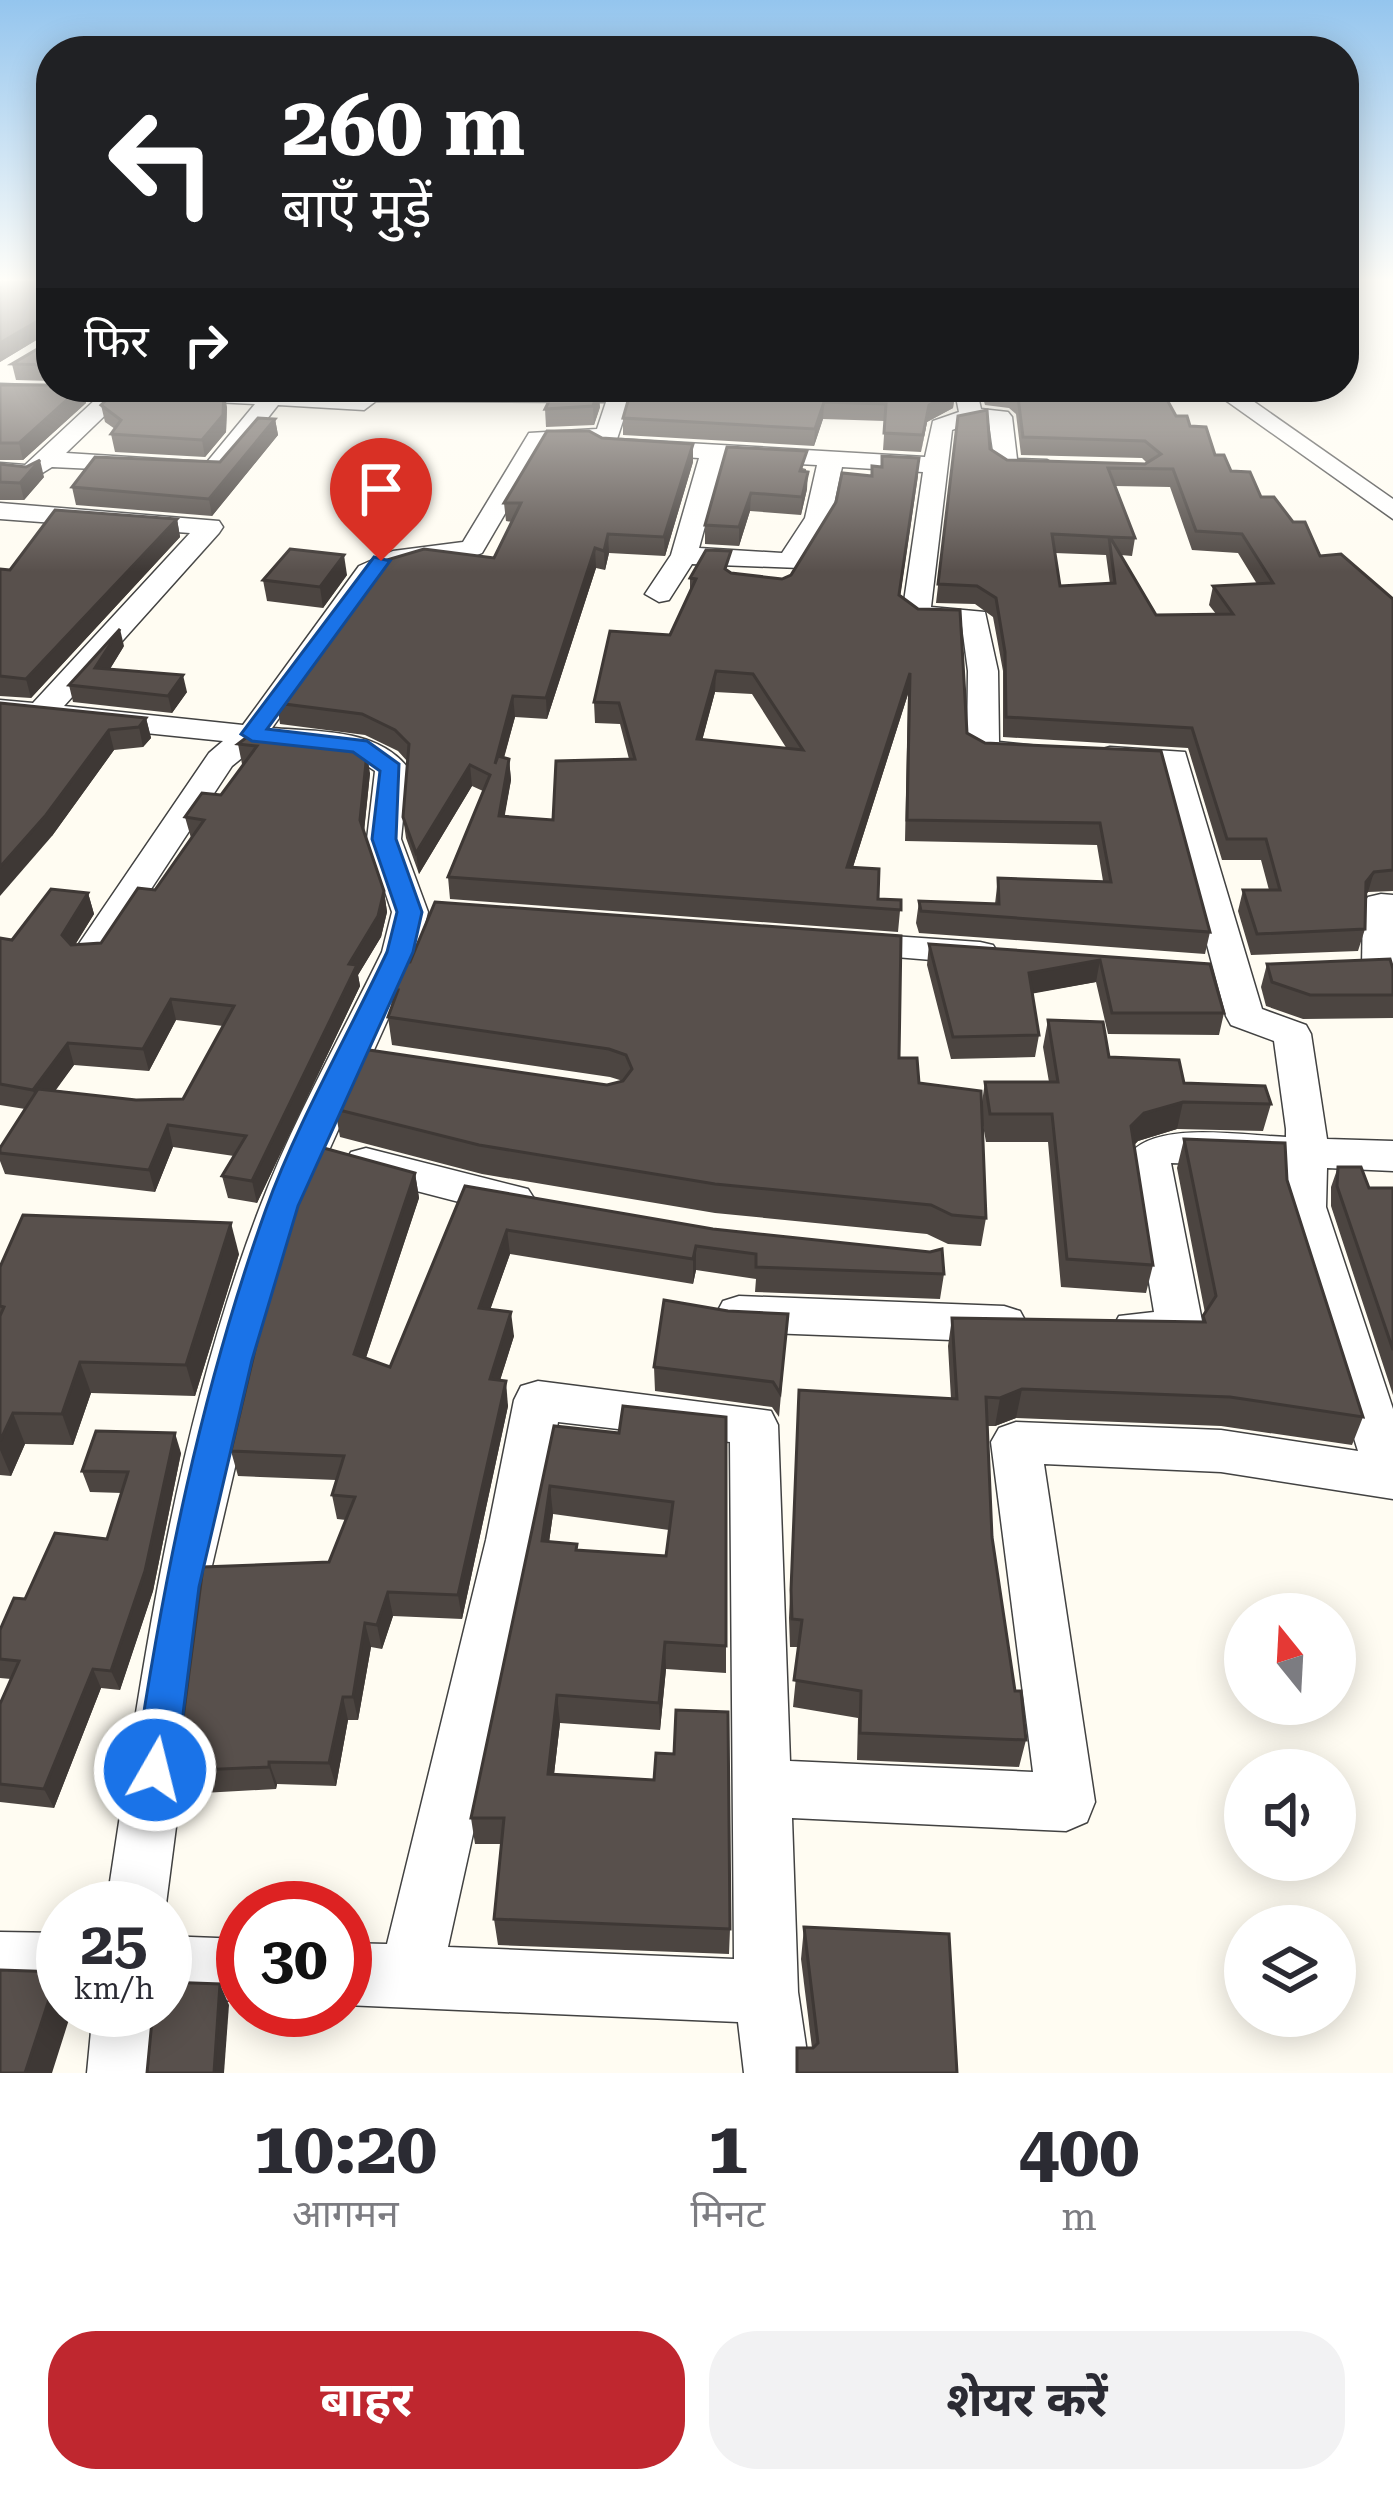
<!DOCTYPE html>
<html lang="hi">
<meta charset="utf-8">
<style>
:root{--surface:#fff;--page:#f2f2f3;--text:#2b2b33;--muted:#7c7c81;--accent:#bf272f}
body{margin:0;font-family:"Roboto Serif","Noto Sans Devanagari",serif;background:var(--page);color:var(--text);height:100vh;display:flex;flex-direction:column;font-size:45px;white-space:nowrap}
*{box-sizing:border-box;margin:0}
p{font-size:39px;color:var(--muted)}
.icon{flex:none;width:66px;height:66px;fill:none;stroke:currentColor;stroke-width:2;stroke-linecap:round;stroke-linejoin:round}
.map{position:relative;height:2073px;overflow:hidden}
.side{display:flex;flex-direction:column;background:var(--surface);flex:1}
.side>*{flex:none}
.banner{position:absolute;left:36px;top:36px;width:1323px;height:366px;border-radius:48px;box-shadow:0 6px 30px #0003;background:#202124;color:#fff;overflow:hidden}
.needle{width:78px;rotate:342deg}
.fabs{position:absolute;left:1224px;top:1593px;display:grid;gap:24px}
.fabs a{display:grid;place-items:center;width:132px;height:132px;border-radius:50%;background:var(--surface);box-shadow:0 6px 30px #0003;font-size:60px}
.speed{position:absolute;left:36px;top:1881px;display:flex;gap:24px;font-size:60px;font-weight:700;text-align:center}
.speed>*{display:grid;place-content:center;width:156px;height:156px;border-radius:50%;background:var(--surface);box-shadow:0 6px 30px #0003;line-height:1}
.speed small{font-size:30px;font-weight:400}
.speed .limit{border:18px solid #d22;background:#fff;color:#111}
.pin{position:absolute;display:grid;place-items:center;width:102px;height:102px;color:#fff;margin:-123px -51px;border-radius:50% 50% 50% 0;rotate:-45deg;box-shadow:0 0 12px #0007}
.pin .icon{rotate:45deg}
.me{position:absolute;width:132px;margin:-66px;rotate:8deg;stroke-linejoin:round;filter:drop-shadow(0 0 9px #0008)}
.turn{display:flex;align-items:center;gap:42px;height:252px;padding:0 48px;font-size:54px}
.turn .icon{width:156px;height:156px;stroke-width:2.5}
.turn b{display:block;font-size:84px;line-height:102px}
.then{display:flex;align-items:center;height:114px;padding:0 48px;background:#0003;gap:24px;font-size:45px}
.eta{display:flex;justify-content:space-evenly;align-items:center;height:204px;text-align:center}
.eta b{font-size:72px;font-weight:700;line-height:84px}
.button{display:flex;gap:24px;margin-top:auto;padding:24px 48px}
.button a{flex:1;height:138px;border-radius:48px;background:var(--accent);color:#fff;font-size:48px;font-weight:700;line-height:138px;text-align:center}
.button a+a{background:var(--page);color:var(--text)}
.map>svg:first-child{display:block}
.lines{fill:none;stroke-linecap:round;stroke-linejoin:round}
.minor-casing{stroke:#424242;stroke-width:3}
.minor{fill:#fff;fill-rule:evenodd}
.wall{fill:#4c4541;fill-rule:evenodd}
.shaded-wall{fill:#3e3835}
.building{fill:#58504c;stroke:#3e3835;stroke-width:3;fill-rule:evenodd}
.route{fill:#1a73e8;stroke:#114b97;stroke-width:3}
</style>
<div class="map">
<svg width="1393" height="2073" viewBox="0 0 1393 2073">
<rect width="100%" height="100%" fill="#fffcf2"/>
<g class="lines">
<defs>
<g id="minor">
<path d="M0 384 356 396 360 387 610 391 612 387H634L617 439 925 457 933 421 959 412 954 387H976L981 409 1008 412 1012 417 1017 459 1047 460 1059 467 1047 474 996 471 989 423 973 422 952 430 931 607 985 612 998 671 999 742 1038 746 1043 753 1038 760 972 757 967 750 968 671 962 626 916 624 902 615 923 472 842 467 831 518 800 568 692 564 669 600 659 602 645 594 671 555 699 458 603 452 591 444 545 445 482 553C449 568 409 556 379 578L272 728C318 732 377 728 408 768L401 839 428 912 418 952 304 1206 260 1360 207 1587 165 1912 106 1908C142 1672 174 1431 260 1207 293 1120 341 1036 382 952L392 912 367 839 375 771 351 755 258 745 232 766 103 962H77L72 954 209 753 223 741 0 718V700L33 703 190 533 0 519V503L219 521 223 527 219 533 64 706 243 725 359 566 393 551 463 542 529 433 597 429 606 402 376 401 364 410 278 405 223 475 52 467 31 480 0 477V463L25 465 97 398H0ZM123 398H132L255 404 207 462 66 453ZM723 460 817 465 805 518 782 553 699 548Z"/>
<path d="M1207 387H1233L1393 499V519Z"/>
<path d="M1110 747 1185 752 1262 1009 1306 1025 1311 1034 1327 1139 1393 1141V1171L1327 1168 1326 1207 1393 1409V1499L1221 1472 1044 1464 1095 1802 1087 1822 1066 1831 792 1818 798 1992 810 2073H744L738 2022 345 2005V1943L387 1944 486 1540 514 1400 521 1386 538 1381 771 1411 778 1425 790 1761 1033 1772 991 1442 999 1428 1016 1422 1221 1430 1358 1451 1282 1207 1284 1167 1171 1163 1203 1326C1187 1357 1148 1351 1119 1342L1112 1329 1119 1316 1154 1312 1128 1157C1151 1119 1246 1136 1286 1137V1129L1274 1041 1231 1025 1226 1016 1160 768 1099 764 1094 757 1099 750ZM558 1422 730 1442 734 1959 448 1947 538 1540Z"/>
<path d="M1381 894 1393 895V976L1368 975 1362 967 1363 905 1368 897Z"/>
<path d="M848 933 980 942 993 945 998 953 993 961 980 964 835 952 830 944 835 936Z"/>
<path d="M366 1148 528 1189 535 1200 528 1211 513 1216 351 1174 345 1163 351 1152Z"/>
<path d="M739 1296 1004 1306 1020 1311 1027 1324 1020 1337 1004 1342 739 1332 723 1327 716 1314 723 1301Z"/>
<path d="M0 1932 63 1933V1995L0 1994Z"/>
<path d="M165 1936 243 1939V2001L165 1998Z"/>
<path d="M93 2010H157L153 2073H87Z"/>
</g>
</defs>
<use href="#minor" class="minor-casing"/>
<use href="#minor" class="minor"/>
</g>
<g class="wall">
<path d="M0 282H51V381L16 380 12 364 51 341 50 332 0 362Z"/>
<path d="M0 385 82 387 86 403 23 460H0Z"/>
<path d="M223 387H348L347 391Z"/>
<path d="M980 387H1160L1176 416 1190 426 1231 471 1261 497 1320 556 1393 599V891L1368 892 1365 895V929L1358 951 1251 955 1238 911 1243 890H1269L1261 860H1222L1188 748 1003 737V671L993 617 975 604 936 603 958 416 990 449 1007 460 1147 463 1142 458 1021 455 1016 414 1009 408 985 405ZM1115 486 1170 487 1192 550 1238 553 1257 584 1213 586 1209 605 1216 614 1156 615 1121 555 1132 556 1135 538ZM1055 553 1106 555 1110 584 1060 586Z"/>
<path d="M555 389 600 407 594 425 546 427 545 409Z"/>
<path d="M955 392 953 408 927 422 921 452 883 450 885 421 823 419 814 446 623 435V418Z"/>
<path d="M101 405 227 407 226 432 205 457 115 452 111 434 115 429 105 422Z"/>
<path d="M275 419 278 435 212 516 76 505 72 487 220 462Z"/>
<path d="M602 438 693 462 665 556 609 553 605 570 596 568 547 719 515 717 504 758 509 759 511 780 504 816 553 820 629 759 620 724 595 723 594 702 670 635 690 593V578L730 572 782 579 791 575 872 476H918L900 596 967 733 985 743 1161 751 1210 932 1205 954 919 933 916 923 919 901 995 904 998 878 1103 881 1097 845 905 841 908 694 853 867 878 899 901 900 898 932 450 899 448 877 483 791 472 786 419 874 406 838 403 817 407 761 398 751 365 735 280 724 277 703 494 558 512 522 506 521 504 503ZM715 692 752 694 787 749 702 740Z"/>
<path d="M727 447 806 469 807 489 801 515 750 511 739 546 705 544V525Z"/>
<path d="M0 464 44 477 24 500H0Z"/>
<path d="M177 519 180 537 31 698 0 696V569L10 570Z"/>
<path d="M347 575 323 608 267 601 263 580Z"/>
<path d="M124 646 110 669 187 692 172 713 73 702 69 685Z"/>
<path d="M0 703 146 718 151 738 143 747 114 750 52 836Z"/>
<path d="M256 730 370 773 364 832 384 891 387 912 381 937 358 975 360 986 257 1203 228 1198 222 1176 234 1156 173 1147 155 1192 5 1174 0 1161V1148L25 1109 0 1105V938L12 940 88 893 94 914 75 945 101 943 155 890 191 838 185 817 221 795 244 764H242L238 744ZM176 1020 223 1026 183 1099 136 1100 55 1090 74 1065 149 1071Z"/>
<path d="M929 944 1210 964 1224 1013 1219 1035 1108 1034 1096 982 1032 993 1039 1035 1035 1057 951 1059 927 965Z"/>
<path d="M1267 964 1393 969V1018L1303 1019 1266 1006 1261 987Z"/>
<path d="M389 990 899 1058 919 1083 982 1102 985 1082H1049L1043 1047 1048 1020 1109 1057 1184 1083 1271 1104 1263 1131 1177 1129 1138 1141 1134 1145 1153 1265 1146 1293 1061 1287 1048 1142H986L982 1120 986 1218 981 1246 948 1244 927 1234 715 1213 482 1174 340 1137 335 1109 607 1085 623 1081 610 1077 392 1045 388 1017 392 1007Z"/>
<path d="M1184 1139 1287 1180 1363 1417 1352 1445 1221 1426 1016 1418 995 1426H988L992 1537 1015 1691 1026 1740 1019 1767 857 1760 858 1718 793 1707 799 1647H790L789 1618 799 1390 951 1399 948 1346 952 1318 1202 1322 1205 1313 1177 1168Z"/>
<path d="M1338 1167 1369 1188H1393V1395L1331 1206V1187Z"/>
<path d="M415 1173 419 1198 366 1358 390 1367 465 1186 944 1274 940 1299 755 1292 756 1279 696 1270 693 1284 510 1254 490 1309 514 1336 500 1380 508 1406 462 1619 393 1616 382 1649 371 1647 358 1720H348L336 1786 277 1784 276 1789 185 1794 176 1771 329 1562 346 1520 337 1519 332 1495 336 1480 238 1476 231 1451Z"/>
<path d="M239 1254 195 1396 91 1393 73 1445 25 1444 11 1476 0 1475V1267Z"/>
<path d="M788 1314 779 1417 772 1407 655 1391 654 1367Z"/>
<path d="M726 1417V1673L666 1669 660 1730 560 1723 554 1774 730 1929 729 1954 498 1945 494 1919 501 1844H475L471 1818 554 1426 619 1433ZM553 1514 669 1530 666 1556 577 1550V1544L549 1542Z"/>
<path d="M181 1453 153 1591 120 1690 101 1688 54 1808 0 1802V1704L11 1679 0 1678V1630L25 1599 107 1539 122 1493 90 1492 82 1471Z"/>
<path d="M804 1927 957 2073 812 2048 801 1959Z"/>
</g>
<g class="shaded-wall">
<path d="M48 315 51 331 0 362V343Z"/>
<path d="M81 387 86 403 23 460 19 443Z"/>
<path d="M599 389 600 407 594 425 593 406Z"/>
<path d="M224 390 227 407 226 432 205 457 202 440Z"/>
<path d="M955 392 953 408 927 422 921 452 929 405Z"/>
<path d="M824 402 823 419 814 446 815 429Z"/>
<path d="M275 419 278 435 212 516 209 499Z"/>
<path d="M693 444V462L665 556 664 537Z"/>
<path d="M40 460 44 477 24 500 20 483Z"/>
<path d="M808 472 807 489 801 515 802 497Z"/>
<path d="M751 493 750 511 739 546V527Z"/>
<path d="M177 519 180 537 31 698 26 679Z"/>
<path d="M608 534 609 553 605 570 604 551Z"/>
<path d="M595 548 596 568 547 719 546 698Z"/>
<path d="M344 555 347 575 323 608 320 587Z"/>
<path d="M120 629 124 646 100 685 95 668Z"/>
<path d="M716 671 715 692 697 760V739Z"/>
<path d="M910 673 908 694 846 889 847 867Z"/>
<path d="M183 675 187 692 172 713 168 696Z"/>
<path d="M513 696 515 717 496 785 495 764Z"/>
<path d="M146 718 151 738 143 747 139 727Z"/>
<path d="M109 730 114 750 52 836 0 896V867Z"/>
<path d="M367 753 370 773 363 840 360 820Z"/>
<path d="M509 759 511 780 501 837 499 816Z"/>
<path d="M470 765 472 786 419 874 416 853Z"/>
<path d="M1374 872 1368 892 1359 903 1366 882Z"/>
<path d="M384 891 387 912 381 937 358 975 360 986 257 1203 252 1181 349 964Z"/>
<path d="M88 893 94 914 68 956 62 935Z"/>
<path d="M1100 960 1096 982 1025 995 1029 973Z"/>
<path d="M171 999 176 1020 149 1071 143 1049Z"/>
<path d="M68 1043 74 1065 40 1112 33 1090Z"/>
<path d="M1183 1102 1177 1129 1138 1141 1125 1154 1131 1126 1144 1113Z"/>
<path d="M168 1125 173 1147 155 1192 149 1170Z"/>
<path d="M415 1173 419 1198 359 1378 354 1354Z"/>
<path d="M231 1223 239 1254 195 1396 186 1365Z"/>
<path d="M507 1230 510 1254 482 1333 479 1308Z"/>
<path d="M696 1246V1270L693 1284V1259Z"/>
<path d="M511 1312 514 1336 493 1403 490 1379Z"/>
<path d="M80 1362 91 1393 73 1445 62 1414Z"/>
<path d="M506 1381 508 1406 462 1619 458 1595Z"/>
<path d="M1022 1389 1016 1418 995 1426 1000 1398Z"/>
<path d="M13 1413 25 1444 11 1476 0 1450V1441Z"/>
<path d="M175 1433 181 1453 153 1591 120 1690 111 1671Z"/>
<path d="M550 1486 553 1514 545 1570 542 1541Z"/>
<path d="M388 1592 393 1616 382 1649 377 1625Z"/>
<path d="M365 1623 371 1647 358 1720 353 1697Z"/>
<path d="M665 1642 666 1669 660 1730 659 1703Z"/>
<path d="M93 1669 101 1688 54 1808 44 1789Z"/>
<path d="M557 1695 560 1723 551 1800 548 1774Z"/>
<path d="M343 1697 348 1720 336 1786 329 1763Z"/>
<path d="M269 1762 277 1784 276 1789 269 1767Z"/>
<path d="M58 1972 63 1980V2010H72L52 2073H25Z"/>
<path d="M220 1984 229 2005 224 2073H214Z"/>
</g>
<g class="building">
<path d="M0 282H51V365L12 364 51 341 48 315 0 343Z"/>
<path d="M0 385H51V387H81L19 443H0Z"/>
<path d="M120 387 224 390 223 415 202 440 111 434 121 420 101 405Z"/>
<path d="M632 387H826L955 392 929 405 923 435 884 433 886 404 824 402 815 429 623 418Z"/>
<path d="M986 387H1160L1176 416H1187L1190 426 1206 427 1215 455H1224L1231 471 1250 472 1261 497H1274L1293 522H1305L1320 556 1341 554 1393 599V870L1374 872 1366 882 1365 929 1257 934 1243 890H1280L1266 839H1227L1192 728 1006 717 1005 652 996 598 977 586 938 584 958 416 987 410 990 449 1007 460 1145 464 1161 454 1145 441 1023 437 1018 397 1010 391ZM1108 468 1173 469 1196 531 1242 534 1273 583 1213 586 1233 614 1156 615 1110 537 1135 538ZM1052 534 1109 537 1115 583 1060 586Z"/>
<path d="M555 389H599L593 406 545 409Z"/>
<path d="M258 418 275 419 209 499 72 487 95 457 220 462Z"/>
<path d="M547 431H589L602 438 693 444 664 537 608 534 604 551 595 548 546 698 513 696 495 764 498 756 509 759 499 816 553 820 556 761 635 759 619 703 594 702 610 631 670 635 696 579 690 578 706 550 731 551 725 569 731 573 782 579 791 575 836 502 842 473 872 476V466L882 467V456L919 458 899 595 918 609 960 610 967 733 985 743 1161 751 1210 932 921 911 919 901 999 904 998 878 1111 882 1100 823 907 820 910 673 847 867 879 869 878 899 901 900V910L448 877 490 775 470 765 416 853 403 817 409 744 395 730 362 714 277 703 380 562 424 549 494 558 521 503H504ZM716 671 753 674 803 750 697 739Z"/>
<path d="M727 447 807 451 800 471 808 472 802 497 751 493 739 527 705 525Z"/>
<path d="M40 460 20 483 0 482V464L26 467Z"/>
<path d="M55 510 177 519 26 679 0 676V569L10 570Z"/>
<path d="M290 549 344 555 320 587 263 580Z"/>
<path d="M120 629 95 668 183 675 168 696 69 685Z"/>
<path d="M0 703 146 718 139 727 109 730 46 815 0 867Z"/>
<path d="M256 730 346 739 367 753 360 820 384 891 378 916 349 964 357 965 252 1181 222 1176 246 1136 168 1125 149 1170 0 1153V1148L38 1089 136 1100 183 1099 234 1006 171 999 143 1049 68 1043 33 1090 0 1084V938L12 940 51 889 88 893 62 935 71 945 101 943 138 888 155 890 204 820 185 817 202 793 221 795 257 746 238 744Z"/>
<path d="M435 902 901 936 899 1058H917L919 1083 981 1091 986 1218 952 1215 931 1205 715 1184 479 1145 335 1109 362 1049 607 1085 623 1081 632 1069 626 1055 609 1049 388 1017 398 990H389L402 962H410Z"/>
<path d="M929 944 1210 964 1224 1013H1112L1100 960 1029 973 1039 1035 953 1037Z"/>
<path d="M1390 959 1393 969V995H1310L1272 982 1267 964Z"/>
<path d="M1048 1020 1103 1022 1109 1057 1179 1060 1184 1083 1265 1086 1271 1104 1183 1102 1144 1113 1131 1126 1153 1265 1067 1259 1052 1114H990L985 1082H1058Z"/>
<path d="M1184 1139 1285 1143 1287 1180 1363 1417 1230 1397 1022 1389 1000 1398 986 1397 992 1537 1015 1691H1021L1026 1740 860 1733 861 1691 794 1680 802 1620 792 1619 791 1590 799 1390 957 1399 952 1318 1205 1322 1203 1316 1216 1296Z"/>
<path d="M320 1147 415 1173 354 1354 390 1367 465 1186 713 1229 930 1252 942 1249 944 1274 756 1267V1254L696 1246 693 1259 507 1230 479 1308 511 1312 490 1379 506 1381 458 1595 388 1592 377 1625 365 1623 353 1697H343L329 1763 269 1762V1767L176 1771 203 1567 329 1562 355 1497 332 1495 344 1456 231 1451 258 1337 303 1183Z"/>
<path d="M1338 1167H1361L1369 1188H1393V1350L1337 1186Z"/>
<path d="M23 1215 231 1223 186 1365 80 1362 62 1414 13 1413 0 1441V1316L4 1307 0 1306V1267Z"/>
<path d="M664 1300 728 1311 788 1314 780 1393 773 1382 654 1367Z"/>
<path d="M623 1406 726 1417V1646L665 1642 659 1703 557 1695 548 1774 654 1780 656 1753 674 1754 676 1710 728 1712 730 1929 494 1919 504 1818H471L554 1426 619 1433ZM550 1486 673 1502 666 1556 576 1550 577 1544 542 1541Z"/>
<path d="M96 1431 175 1433 145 1571 111 1671 93 1669 44 1789 0 1784V1704L19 1661 0 1659V1630L14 1598 25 1599 55 1533 107 1539 128 1472 82 1471Z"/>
<path d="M804 1927 949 1934 957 2073H797V2048H813L818 2043Z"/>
<path d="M0 1970 58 1972 25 2073H0Z"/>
<path d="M165 1982 220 1984 214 2073H147L153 2010H165Z"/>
</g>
<linearGradient id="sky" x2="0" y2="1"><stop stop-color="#94c5ee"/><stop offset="0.49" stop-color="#fffef9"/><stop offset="1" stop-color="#fffef9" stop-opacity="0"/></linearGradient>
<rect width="1393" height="572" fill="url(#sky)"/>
<path class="route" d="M374 557 390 561 267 729 367 741 399 764 396 839 422 912 413 952 298 1206 252 1360 199 1587 176 1770 170 1784 155 1790 141 1784 135 1770C163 1580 201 1391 266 1209 296 1125 348 1035 387 952L397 912 372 839 380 771 353 752 252 741 241 734Z"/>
</svg>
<div class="fabs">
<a><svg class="needle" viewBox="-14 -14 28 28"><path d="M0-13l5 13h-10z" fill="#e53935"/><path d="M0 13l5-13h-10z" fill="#7c7c81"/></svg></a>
<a><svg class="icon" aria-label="sound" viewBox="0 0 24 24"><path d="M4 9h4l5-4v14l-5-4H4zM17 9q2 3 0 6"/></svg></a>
<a><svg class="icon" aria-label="layers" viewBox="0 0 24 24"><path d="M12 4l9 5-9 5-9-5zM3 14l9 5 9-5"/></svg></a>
</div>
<div class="speed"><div>25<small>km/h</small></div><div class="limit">30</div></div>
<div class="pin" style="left:381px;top:561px;background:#d93025"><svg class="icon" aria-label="arrive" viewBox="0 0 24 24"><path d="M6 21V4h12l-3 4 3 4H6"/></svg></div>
<svg class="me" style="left:155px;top:1770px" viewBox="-20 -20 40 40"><circle r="17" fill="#1a73e8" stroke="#fff" stroke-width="3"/><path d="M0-11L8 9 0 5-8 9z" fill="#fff"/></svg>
<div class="banner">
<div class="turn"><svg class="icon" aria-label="left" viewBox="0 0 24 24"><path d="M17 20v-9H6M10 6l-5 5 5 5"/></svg><div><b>260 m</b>बाएँ मुड़ें</div></div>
<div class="then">फिर<svg class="icon" aria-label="right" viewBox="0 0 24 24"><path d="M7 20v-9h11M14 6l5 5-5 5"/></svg></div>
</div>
</div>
<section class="side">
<div class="eta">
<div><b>10:20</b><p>आगमन</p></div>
<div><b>1</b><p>मिनट</p></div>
<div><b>400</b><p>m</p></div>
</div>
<div class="button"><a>बाहर</a><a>शेयर करें</a></div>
</section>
